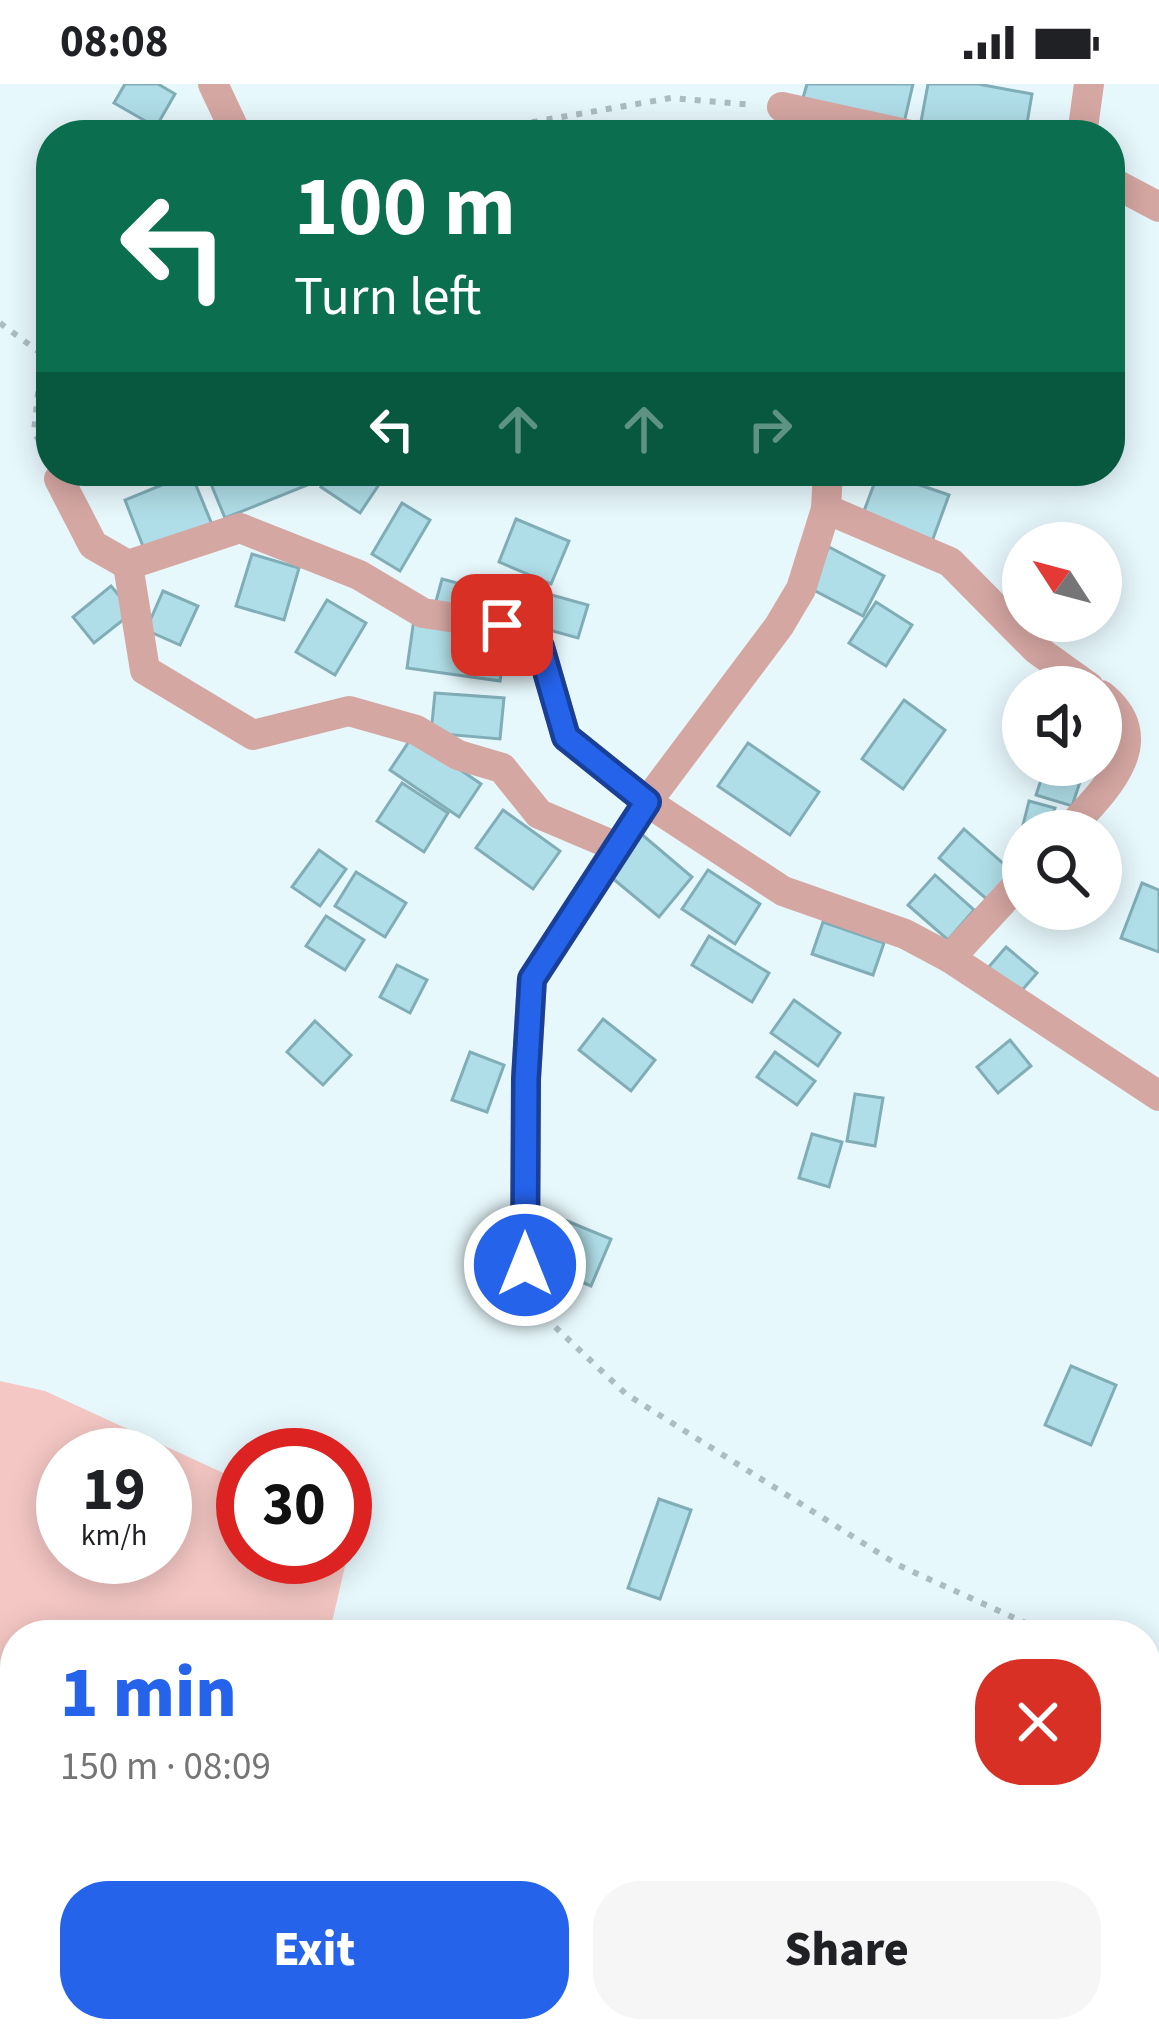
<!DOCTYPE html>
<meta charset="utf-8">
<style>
:root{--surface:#fff;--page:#f6f6f6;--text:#202124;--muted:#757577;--accent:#2563eb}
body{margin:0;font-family:"Source Sans 3",sans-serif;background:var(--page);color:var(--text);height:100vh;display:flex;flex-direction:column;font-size:45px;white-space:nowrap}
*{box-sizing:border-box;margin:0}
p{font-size:39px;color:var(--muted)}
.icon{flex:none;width:66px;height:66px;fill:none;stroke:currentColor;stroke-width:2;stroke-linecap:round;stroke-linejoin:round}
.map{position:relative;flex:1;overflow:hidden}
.drawer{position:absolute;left:0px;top:1536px;width:1161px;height:423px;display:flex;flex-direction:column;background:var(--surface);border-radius:48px 48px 0 0;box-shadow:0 6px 30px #0003}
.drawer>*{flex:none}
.banner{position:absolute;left:36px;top:36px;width:1089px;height:366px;border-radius:48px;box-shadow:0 6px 30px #0003;background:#0b6e4f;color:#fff;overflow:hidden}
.needle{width:78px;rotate:306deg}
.tools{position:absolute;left:1002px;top:438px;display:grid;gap:24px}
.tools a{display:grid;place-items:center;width:120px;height:120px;border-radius:50%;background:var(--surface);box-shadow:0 6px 30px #0003;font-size:60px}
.speed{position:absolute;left:36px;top:1344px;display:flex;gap:24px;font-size:60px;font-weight:700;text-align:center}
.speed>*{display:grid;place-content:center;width:156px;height:156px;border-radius:50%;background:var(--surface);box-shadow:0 6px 30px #0003;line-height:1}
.speed small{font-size:30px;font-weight:400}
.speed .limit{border:18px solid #d22;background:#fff;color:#111}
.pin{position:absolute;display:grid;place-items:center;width:102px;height:102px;color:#fff;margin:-51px;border-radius:24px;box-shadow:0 6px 18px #0006}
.me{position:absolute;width:132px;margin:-66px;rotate:0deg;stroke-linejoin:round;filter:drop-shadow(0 0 9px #0008)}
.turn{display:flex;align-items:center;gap:42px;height:252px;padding:0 60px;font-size:54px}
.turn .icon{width:156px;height:156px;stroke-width:2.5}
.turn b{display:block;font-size:84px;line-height:102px}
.lanes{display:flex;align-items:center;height:114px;padding:0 60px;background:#0003;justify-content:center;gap:60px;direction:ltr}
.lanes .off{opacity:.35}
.round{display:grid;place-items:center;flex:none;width:126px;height:126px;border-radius:48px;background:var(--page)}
.head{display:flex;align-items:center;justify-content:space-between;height:204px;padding:0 60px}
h1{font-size:72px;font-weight:800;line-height:90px;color:var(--accent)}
.primary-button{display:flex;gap:24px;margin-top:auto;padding:24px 60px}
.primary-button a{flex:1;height:138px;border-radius:48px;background:var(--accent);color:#fff;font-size:48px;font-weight:800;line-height:138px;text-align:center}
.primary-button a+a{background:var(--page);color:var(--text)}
.status{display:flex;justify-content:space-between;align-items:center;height:84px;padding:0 60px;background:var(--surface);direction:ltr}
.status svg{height:33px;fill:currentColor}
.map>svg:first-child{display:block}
.green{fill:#f4c7c4;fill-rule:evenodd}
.building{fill:#b0dee8;stroke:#81adb7;stroke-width:3}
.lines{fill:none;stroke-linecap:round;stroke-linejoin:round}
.path{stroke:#acbdc1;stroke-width:6;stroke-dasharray:6 9;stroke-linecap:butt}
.street{stroke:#d5a7a3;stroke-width:30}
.route-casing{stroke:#184099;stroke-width:30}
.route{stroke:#2563eb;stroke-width:21}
</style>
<div class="status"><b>08:08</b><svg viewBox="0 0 49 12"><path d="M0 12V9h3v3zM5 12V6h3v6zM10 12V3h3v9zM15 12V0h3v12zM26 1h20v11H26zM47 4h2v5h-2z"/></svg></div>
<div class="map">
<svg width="1159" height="1958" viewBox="0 0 1159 1958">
<rect width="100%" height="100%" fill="#e7f8fc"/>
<g class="green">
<path d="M0 1297 45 1307 243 1398V1473H345V1445L353 1448 329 1551H15V1944H238L259 1958H0ZM63 1371H165V1473H63Z"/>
<path d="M603 1944H936L943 1958H596Z"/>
</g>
<g class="building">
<path d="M125 0H158L175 10 156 43 114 19Z"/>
<path d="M807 0H913L904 39 803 14Z"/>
<path d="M928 0H978L1032 10 1025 51H963L920 43Z"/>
<path d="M310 387 315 398 225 434 206 388Z"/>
<path d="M332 387H388L360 429 321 403Z"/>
<path d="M879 387 949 411 931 460 861 435Z"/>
<path d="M191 389 213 443 146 470 125 416Z"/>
<path d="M402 419 430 436 400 487 372 470Z"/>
<path d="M516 435 569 457 551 500 499 478Z"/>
<path d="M829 463 884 492 863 532 808 503Z"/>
<path d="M252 470 299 484 284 536 236 522Z"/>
<path d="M442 495 499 510 492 536 435 521Z"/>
<path d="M111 502 133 528 94 559 73 533Z"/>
<path d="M530 505 588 521 578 554 520 538Z"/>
<path d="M163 507 198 522 180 561 146 546Z"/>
<path d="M327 516 366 539 335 591 296 568Z"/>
<path d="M876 518 912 541 886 582 849 559Z"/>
<path d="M414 535 508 548 500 597 407 584Z"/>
<path d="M435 609 504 614 500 655 431 649Z"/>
<path d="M904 616 945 646 903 705 862 675Z"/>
<path d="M412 653 481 700 459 733 390 686Z"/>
<path d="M748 659 819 708 790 751 718 702Z"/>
<path d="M1044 687 1080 698 1072 722 1036 711Z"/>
<path d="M402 699 448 729 424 768 377 737Z"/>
<path d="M1029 717 1055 724 1048 747 1021 749Z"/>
<path d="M503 726 560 767 533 805 476 764Z"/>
<path d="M964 745 1015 790 990 818 939 774Z"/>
<path d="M639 748 692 793 659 833 605 788Z"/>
<path d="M319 766 346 785 320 822 292 803Z"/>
<path d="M708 786 760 820 735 860 682 825Z"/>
<path d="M356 788 406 819 385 853 335 822Z"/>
<path d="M935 791 974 826 948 856 908 821Z"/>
<path d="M1142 799 1159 806V868L1121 854Z"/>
<path d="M326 832 364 856 345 886 306 862Z"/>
<path d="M823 838 884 859 873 891 812 870Z"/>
<path d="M709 852 769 889 752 918 692 881Z"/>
<path d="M1006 863 1037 889 1018 911 987 885Z"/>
<path d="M397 881 427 896 410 929 380 913Z"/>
<path d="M794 916 840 949 818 982 771 949Z"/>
<path d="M603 935 655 976 631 1007 579 966Z"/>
<path d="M315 937 351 971 323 1001 287 968Z"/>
<path d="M1010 956 1031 982 998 1009 977 983Z"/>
<path d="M470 968 504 981 487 1028 452 1016Z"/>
<path d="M775 968 815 997 797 1021 757 993Z"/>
<path d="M855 1010 883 1014 875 1062 847 1057Z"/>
<path d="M812 1050 842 1058 829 1103 799 1094Z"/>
<path d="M567 1137 611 1155 591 1202 548 1184Z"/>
<path d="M1071 1282 1116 1301 1091 1361 1045 1341Z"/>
<path d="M659 1415 691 1426 660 1515 628 1504Z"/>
</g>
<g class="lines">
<g class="path">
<path d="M263 51H283"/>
<path d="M490 51 498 44 671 14 754 21"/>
<path d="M0 239 42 270 34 348 47 371"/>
<path d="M530 1208 533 1222 626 1310 898 1481 1052 1551"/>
<path d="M1146 1594 1159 1600"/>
</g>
<g class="street">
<path d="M213 0 237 51"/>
<path d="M782 23 910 51"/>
<path d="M1082 51 1089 0"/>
<path d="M1110 97 1159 123"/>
<path d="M71 387 59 395 93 461 128 481 240 444 359 491 423 529 502 541 540 563 566 653 647 718 783 807 905 850 950 874 1023 795"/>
<path d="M826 425 950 478 1036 565 1089 603"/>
<path d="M128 481 145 586 253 651 349 627 416 646 458 671 502 684 539 730 617 763"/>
<path d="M1067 747C1103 708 1159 657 1101 611"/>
<path d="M950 874 1159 1012"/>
<path d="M525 1182 526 995 532 895 647 718 779 542 801 505 826 425 828 387"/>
</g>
</g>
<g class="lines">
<defs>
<path id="route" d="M502 541 540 563 566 653 647 718 532 895 526 995 525 1181"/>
</defs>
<use href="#route" class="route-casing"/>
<use href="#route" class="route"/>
</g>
</svg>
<div class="tools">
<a><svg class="needle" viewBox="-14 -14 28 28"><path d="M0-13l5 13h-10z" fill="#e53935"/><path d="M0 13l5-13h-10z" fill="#757577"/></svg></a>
<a><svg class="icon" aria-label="sound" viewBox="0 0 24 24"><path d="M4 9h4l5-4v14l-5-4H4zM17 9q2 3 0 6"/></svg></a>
<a><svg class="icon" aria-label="search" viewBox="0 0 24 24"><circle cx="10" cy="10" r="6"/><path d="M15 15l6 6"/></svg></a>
</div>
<div class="speed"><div>19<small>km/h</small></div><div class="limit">30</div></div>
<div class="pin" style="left:502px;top:541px;background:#d93025"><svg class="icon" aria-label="arrive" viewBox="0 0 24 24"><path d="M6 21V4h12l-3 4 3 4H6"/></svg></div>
<svg class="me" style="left:525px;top:1181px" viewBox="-20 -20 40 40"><circle r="17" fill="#2563eb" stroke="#fff" stroke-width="3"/><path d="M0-11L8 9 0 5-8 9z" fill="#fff"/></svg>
<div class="banner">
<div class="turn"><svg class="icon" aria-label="left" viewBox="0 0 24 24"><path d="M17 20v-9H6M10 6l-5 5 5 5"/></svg><div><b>100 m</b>Turn left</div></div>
<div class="lanes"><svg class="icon" aria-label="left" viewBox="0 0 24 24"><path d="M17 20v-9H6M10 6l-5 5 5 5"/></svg><svg class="icon off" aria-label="ahead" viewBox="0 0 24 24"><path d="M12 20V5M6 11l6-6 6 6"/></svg><svg class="icon off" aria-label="ahead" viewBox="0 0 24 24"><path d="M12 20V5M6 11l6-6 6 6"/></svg><svg class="icon off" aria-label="right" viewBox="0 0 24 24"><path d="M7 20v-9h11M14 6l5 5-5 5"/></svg></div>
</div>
<section class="drawer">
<div class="head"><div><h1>1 min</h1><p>150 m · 08:09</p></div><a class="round" style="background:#d93025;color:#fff"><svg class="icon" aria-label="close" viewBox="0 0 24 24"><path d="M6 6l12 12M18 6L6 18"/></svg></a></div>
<div class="primary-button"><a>Exit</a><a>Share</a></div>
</section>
</div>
